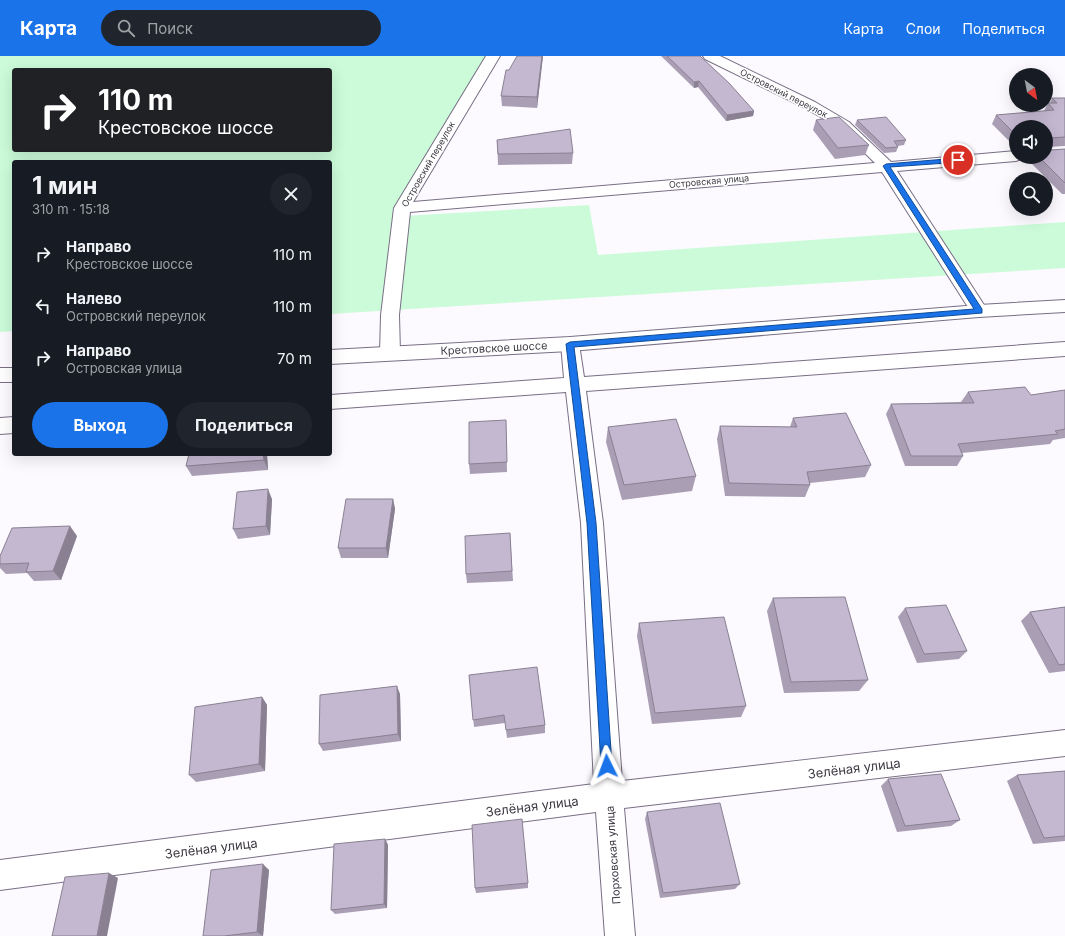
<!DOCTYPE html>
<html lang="ru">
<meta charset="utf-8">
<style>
:root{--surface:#171b24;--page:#20242c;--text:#f1f3f6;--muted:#9ea1a6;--accent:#1a73e8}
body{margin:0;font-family:Inter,sans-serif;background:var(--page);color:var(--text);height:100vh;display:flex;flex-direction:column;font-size:15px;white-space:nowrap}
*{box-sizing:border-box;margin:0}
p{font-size:13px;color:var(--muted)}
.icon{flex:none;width:22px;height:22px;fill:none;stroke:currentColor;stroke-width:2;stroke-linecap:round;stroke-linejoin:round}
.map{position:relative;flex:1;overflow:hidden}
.sheet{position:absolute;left:12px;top:104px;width:320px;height:296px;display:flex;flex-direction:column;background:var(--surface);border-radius:4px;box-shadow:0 4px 16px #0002}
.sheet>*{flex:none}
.banner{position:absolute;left:12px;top:12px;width:320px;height:84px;border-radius:4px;box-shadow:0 4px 16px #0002;background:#202124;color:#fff;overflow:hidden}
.needle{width:26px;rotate:148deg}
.controls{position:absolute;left:1009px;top:12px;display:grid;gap:8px}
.controls a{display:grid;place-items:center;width:44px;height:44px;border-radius:50%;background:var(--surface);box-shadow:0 4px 16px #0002;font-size:20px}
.pin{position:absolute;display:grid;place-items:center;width:34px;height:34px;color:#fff;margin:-17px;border:2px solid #fff;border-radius:50%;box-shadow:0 1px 4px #0007}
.me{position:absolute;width:44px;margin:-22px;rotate:357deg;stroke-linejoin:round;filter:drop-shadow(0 0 3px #0008)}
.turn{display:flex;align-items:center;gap:14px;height:84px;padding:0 20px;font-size:18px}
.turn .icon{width:52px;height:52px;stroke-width:2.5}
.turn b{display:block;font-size:28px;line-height:34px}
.round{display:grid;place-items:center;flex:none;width:42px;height:42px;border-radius:21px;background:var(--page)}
.overview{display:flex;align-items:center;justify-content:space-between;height:68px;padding:0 20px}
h1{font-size:24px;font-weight:700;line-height:30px}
.primary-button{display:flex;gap:8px;margin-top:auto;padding:8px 20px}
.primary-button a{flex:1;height:46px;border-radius:24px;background:var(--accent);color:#fff;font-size:16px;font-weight:700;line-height:46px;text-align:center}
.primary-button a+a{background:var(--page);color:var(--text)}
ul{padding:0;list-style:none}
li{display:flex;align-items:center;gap:12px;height:52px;padding:0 20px}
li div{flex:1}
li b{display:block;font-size:15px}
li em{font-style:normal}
header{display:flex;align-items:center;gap:24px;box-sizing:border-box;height:56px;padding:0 20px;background:var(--accent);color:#fff}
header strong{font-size:19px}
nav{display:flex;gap:22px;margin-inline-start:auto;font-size:14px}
.search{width:280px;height:36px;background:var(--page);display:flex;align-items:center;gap:10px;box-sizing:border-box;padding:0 14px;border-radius:22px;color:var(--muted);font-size:15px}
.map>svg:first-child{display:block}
.green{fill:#cbfbd9;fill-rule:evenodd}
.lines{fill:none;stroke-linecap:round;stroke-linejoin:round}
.minor-casing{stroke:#796e84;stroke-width:2}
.major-casing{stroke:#796e84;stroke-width:2}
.minor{fill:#fff;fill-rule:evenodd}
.major{fill:#fff;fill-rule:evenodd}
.wall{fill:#a99eb4}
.shaded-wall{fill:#898192}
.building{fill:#c4b8d1;stroke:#898192}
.route{fill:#1a73e8;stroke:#114b97}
.labels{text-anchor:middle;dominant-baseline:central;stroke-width:3;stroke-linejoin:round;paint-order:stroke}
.far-street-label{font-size:9px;fill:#3e3943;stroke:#fff}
.street-label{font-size:11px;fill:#3e3943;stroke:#fff}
.near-street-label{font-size:13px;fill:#3e3943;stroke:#fff}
</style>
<header>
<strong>Карта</strong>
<div class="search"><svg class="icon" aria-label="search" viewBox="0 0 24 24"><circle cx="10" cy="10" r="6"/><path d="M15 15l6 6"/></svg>Поиск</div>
<nav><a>Карта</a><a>Слои</a><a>Поделиться</a></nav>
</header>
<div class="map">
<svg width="1065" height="880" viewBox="0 0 1065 880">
<rect width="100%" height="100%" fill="#fcfaff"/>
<path class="green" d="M0 0H495L405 160 589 149 598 199 1065 166V212L330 258V106H14V275L0 276ZM14 14H330V94H14Z"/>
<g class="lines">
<defs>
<g id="minor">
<path d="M486 0H500L413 146 875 107 839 72 805 52 705 3 703 0H720L815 46 849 66 891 106 1016 95V101H1023L1021 103 1016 105 897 115 988 255 985 259 979 261 973 259 882 116 410 156 399 259 400 297 397 302 390 304 383 302 380 297 381 259 394 152Z"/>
<path d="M570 281 577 283 579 288 584 321 1065 286V300L586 335 603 467 622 725 1065 674V700L624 752 635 880H605L596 756 0 834V804L594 728 581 467 566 336 330 353V339L564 322 561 288 563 283Z"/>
<path d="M14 361V377L0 378V362Z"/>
</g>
<g id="major">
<path d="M1065 244V256L979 261 570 295 330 308V294L570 281 979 249Z"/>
<rect x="0" y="312" width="14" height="14"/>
</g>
</defs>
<use href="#minor" class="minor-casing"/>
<use href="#major" class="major-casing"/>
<use href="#minor" class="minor"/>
<use href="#major" class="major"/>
</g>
<g class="wall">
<path d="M543 0 537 52 502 50 501 40 509 14Z"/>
<path d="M661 0H700L754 55 753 60 726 65 698 31 694 32Z"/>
<path d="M1052 42H1065V90L1049 91 1048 93 1051 94 1065 93V138H1062L1025 101H1046L1016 71V92L992 68 996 59 1044 55 1048 47H1050Z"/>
<path d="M816 64 869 89 865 99 835 103 813 74Z"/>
<path d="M857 64 906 84 904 89 898 90V91L896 96 884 97 855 69Z"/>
<path d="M497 84 573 97 572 108 498 109Z"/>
<path d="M1065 334V382L1053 384 1050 388 962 397 963 400 957 410H905L886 358 891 348 961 346 968 336 1031 339Z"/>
<path d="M793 362 871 409 865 421 810 427V429L805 441 725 440 717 383 720 370 790 371Z"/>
<path d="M506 364 507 416 470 418 469 408Z"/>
<path d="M608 371 696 420 692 435 622 444 606 386Z"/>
<path d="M267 398 268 414 192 420 186 410Z"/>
<path d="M272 443 270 479 238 483 233 473Z"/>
<path d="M393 443 395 453 388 502H341L338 492Z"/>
<path d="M510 477 513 525 467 527 466 518Z"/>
<path d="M77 480 61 524 34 525 27 517 6 518 0 512V500Z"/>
<path d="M773 542 868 624 859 635 784 637 767 555Z"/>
<path d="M1065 551V615L1049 617 1021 565 1030 556Z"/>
<path d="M905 552 967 595 959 603 917 607 898 561Z"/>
<path d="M639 567 746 650 741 661 652 668 637 580Z"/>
<path d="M469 619 545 669V677L507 682 505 667 474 671Z"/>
<path d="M400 638 401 685 323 695 319 688Z"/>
<path d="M262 641 267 649 265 715 196 726 189 719Z"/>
<path d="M1065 715V785L1033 788 1007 725 1017 719Z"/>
<path d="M888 723 960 764 951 770 897 776 881 730Z"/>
<path d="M647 756 740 828 735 833 660 842 645 763Z"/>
<path d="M385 783 388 789 387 852 335 858 331 854Z"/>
<path d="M269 814 263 880H203Z"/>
<path d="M528 827V832L476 837 475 832Z"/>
</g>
<g class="shaded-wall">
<path d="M542 0H543L537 52V41Z"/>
<path d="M699 25 698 31 694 32V26Z"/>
<path d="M754 55 753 60 726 65 727 59Z"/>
<path d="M263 398H267L268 414 264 404Z"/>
<path d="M268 433 272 443 270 479 266 470Z"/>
<path d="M393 443 395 453 388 502 386 492Z"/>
<path d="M70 470 77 480 61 524 53 515Z"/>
<path d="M397 630 400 638 401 685 398 678Z"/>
<path d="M262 641 267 649 265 715 259 708Z"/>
<path d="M385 783 388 789 387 852 384 848Z"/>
<path d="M263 808 269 814 263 880 257 876Z"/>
<path d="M109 817 118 822 107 880H97Z"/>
</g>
<g class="building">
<path d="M517 0H542L537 41 501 40 506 14H509Z"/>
<path d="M667 0H700L729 27 754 55 727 59 699 25 694 26Z"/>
<path d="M1052 42H1065V81L1050 82 1049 90 1047 92 1051 94 1065 93V127L1039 101H1046V71H1016V79L996 59 1054 54 1048 47H1057Z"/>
<path d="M839 61 869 89 838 92 816 64Z"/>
<path d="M886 61 906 84 894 85 898 91 886 92 857 64Z"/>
<path d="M570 73 573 97 498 98 497 84Z"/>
<path d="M1025 331 1031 339 1065 334V373L1055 375 1058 378 958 388 963 400H911L891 348 974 347 968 336Z"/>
<path d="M846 357 871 409 807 416 810 429 729 427 720 370 797 371 793 362Z"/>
<path d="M676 363 696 420 624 429 608 371Z"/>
<path d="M506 364 507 406 469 408V366Z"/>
<path d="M189 398H263L264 404 186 410Z"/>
<path d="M268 433 266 470 233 473 237 436Z"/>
<path d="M346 443H393L386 492H338Z"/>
<path d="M70 470 53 515 26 516 29 507 0 508V500L12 472Z"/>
<path d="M510 477 512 515 466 518 465 480Z"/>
<path d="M845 541 868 624 791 626 773 542Z"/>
<path d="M946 549 967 595 924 598 905 552Z"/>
<path d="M1065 551V608L1059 609 1030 556Z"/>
<path d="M724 561 746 650 655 657 639 567Z"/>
<path d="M537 611 545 669 506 674 504 659 473 664 469 619Z"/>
<path d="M397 630 398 678 319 688 320 639Z"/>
<path d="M262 641 259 708 189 719 195 651Z"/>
<path d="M1065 715V780L1044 782 1017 719Z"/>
<path d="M941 718 960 764 905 770 888 723Z"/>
<path d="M720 747 740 828 663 837 647 756Z"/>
<path d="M522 763 528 827 475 832 472 769Z"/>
<path d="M385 783 384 848 331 854 334 788Z"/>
<path d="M263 808 257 876 224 880H203L211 814Z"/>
<path d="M109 817 97 880H52L65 821Z"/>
</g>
<path class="route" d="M958 102 961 103V106L890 111 982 253V257L574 291 596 467 612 710 611 714 607 716 603 714 601 710 587 467 566 288 570 286 974 253 883 110 886 108Z"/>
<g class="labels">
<g class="far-street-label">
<text transform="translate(784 37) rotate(27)">Островский переулок</text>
<text transform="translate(428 108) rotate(-60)">Островский переулок</text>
<text transform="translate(709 125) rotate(-5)">Островская улица</text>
</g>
<g class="street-label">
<text transform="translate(494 292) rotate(-3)">Крестовское шоссе</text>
<text transform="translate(613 799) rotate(-94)">Порховская улица</text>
</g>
<g class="near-street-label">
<text transform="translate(854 712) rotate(-7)">Зелёная улица</text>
<text transform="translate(532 750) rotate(-7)">Зелёная улица</text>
<text transform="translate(211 792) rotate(-7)">Зелёная улица</text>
</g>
</g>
</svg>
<div class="controls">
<a><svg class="needle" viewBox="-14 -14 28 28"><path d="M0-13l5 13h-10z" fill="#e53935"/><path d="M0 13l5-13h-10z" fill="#9ea1a6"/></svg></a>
<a><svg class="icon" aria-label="sound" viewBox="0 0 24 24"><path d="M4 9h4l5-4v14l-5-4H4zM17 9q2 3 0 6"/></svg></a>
<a><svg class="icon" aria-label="search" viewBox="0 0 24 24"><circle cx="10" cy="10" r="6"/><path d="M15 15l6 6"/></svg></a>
</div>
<div class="pin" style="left:958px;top:104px;background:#d93025"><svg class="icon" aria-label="arrive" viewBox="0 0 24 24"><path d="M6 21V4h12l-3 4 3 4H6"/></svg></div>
<svg class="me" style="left:607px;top:710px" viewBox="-20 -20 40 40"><path d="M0-17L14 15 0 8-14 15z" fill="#1a73e8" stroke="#fff" stroke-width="4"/></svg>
<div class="banner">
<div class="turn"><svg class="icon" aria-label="right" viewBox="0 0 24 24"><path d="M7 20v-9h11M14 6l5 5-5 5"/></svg><div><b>110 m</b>Крестовское шоссе</div></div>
</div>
<section class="sheet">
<div class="overview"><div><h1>1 мин</h1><p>310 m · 15:18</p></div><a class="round"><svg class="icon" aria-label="close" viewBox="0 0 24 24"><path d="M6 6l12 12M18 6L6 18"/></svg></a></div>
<ul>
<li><svg class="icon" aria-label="right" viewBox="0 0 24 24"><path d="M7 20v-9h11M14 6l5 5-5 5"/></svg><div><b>Направо</b><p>Крестовское шоссе</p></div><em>110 m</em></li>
<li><svg class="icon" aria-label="left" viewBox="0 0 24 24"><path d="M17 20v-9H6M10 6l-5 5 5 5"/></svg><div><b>Налево</b><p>Островский переулок</p></div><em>110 m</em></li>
<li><svg class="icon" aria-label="right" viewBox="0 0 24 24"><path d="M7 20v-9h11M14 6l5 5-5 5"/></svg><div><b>Направо</b><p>Островская улица</p></div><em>70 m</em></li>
</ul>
<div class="primary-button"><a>Выход</a><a>Поделиться</a></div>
</section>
</div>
